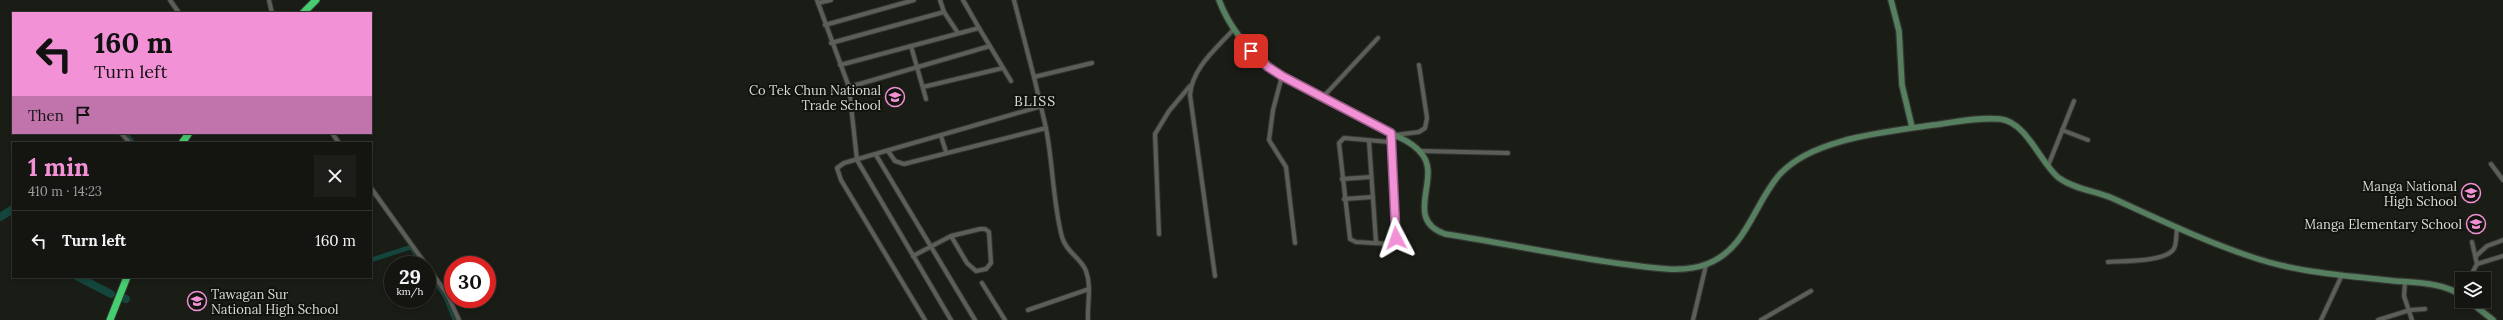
<!DOCTYPE html>
<meta charset="utf-8">
<style>
:root{--surface:#141510;--page:#1d1e19;--text:#f1f3f6;--muted:#9d9f9f;--line:#333430;--accent:#f291d6}
body{margin:0;font-family:Lora,serif;background:var(--page);color:var(--text);height:100vh;display:flex;flex-direction:column;font-size:15px;white-space:nowrap}
*{box-sizing:border-box;margin:0}
p{font-size:13px;color:var(--muted)}
.icon{flex:none;width:22px;height:22px;fill:none;stroke:currentColor;stroke-width:2;stroke-linecap:round;stroke-linejoin:round}
.map{position:relative;flex:1;overflow:hidden}
.drawer{position:absolute;left:12px;top:142px;width:360px;height:136px;display:flex;flex-direction:column;background:var(--surface);border-radius:0px;box-shadow:0 2px 6px #0003,0 0 0 1px var(--line)}
.drawer>*{flex:none}
.top-card{position:absolute;left:12px;top:12px;width:360px;height:122px;border-radius:0px;box-shadow:0 2px 6px #0003,0 0 0 1px var(--line);background:#f291d6;color:#111;overflow:hidden}
.tools{position:absolute;left:2455px;top:272px;display:grid;gap:8px}
.tools a{display:grid;place-items:center;width:36px;height:36px;border-radius:0px;background:var(--surface);box-shadow:0 2px 6px #0003,0 0 0 1px var(--line);font-size:20px}
.speed{position:absolute;left:384px;top:256px;display:flex;gap:8px;font-size:20px;font-weight:700;text-align:center}
.speed>*{display:grid;place-content:center;width:52px;height:52px;border-radius:50%;background:var(--surface);box-shadow:0 2px 6px #0003,0 0 0 1px var(--line);line-height:1}
.speed small{font-size:10px;font-weight:400}
.speed .limit{border:6px solid #d22;background:#fff;color:#111}
.pin{position:absolute;display:grid;place-items:center;width:34px;height:34px;color:#fff;margin:-17px;border-radius:8px;box-shadow:0 2px 6px #0006}
.me{position:absolute;width:44px;margin:-22px;rotate:356deg;stroke-linejoin:round;filter:drop-shadow(0 0 3px #0008)}
.turn{display:flex;align-items:center;gap:14px;height:84px;padding:0 16px;font-size:18px}
.turn .icon{width:52px;height:52px;stroke-width:2.5}
.turn b{display:block;font-size:28px;line-height:34px}
.then{display:flex;align-items:center;height:38px;padding:0 16px;background:#0003;gap:8px;font-size:15px}
.round{display:grid;place-items:center;flex:none;width:42px;height:42px;border-radius:0px;background:var(--page)}
.head{display:flex;align-items:center;justify-content:space-between;height:68px;padding:0 16px}
h1{font-size:24px;font-weight:700;line-height:30px;color:var(--accent)}
ul{padding:0;list-style:none}
li{display:flex;align-items:center;gap:12px;height:60px;padding:0 16px;border-top:1px solid var(--line)}
li div{flex:1}
li b{display:block;font-size:15px}
li em{font-style:normal}
.map>svg:first-child{display:block}
.lines{fill:none;stroke-linecap:round;stroke-linejoin:round}
.stream{stroke:#15463d;stroke-width:1.5}
.canal{stroke:#15463d;stroke-width:4.5}
.river{stroke:#15463d;stroke-width:8}
.street-casing{stroke:#343532;stroke-width:6}
.secondary-casing{stroke:#343532;stroke-width:8}
.highway-casing{stroke:#343532;stroke-width:9}
.street{stroke:#5c5e58;stroke-width:4}
.secondary{stroke:#557f5f;stroke-width:5.5}
.highway{stroke:#46cd70;stroke-width:7}
.route-casing{stroke:#9d5e8b;stroke-width:10}
.route{stroke:#f291d6;stroke-width:7}
.labels{text-anchor:middle;dominant-baseline:central;stroke-width:4;stroke-linejoin:round;paint-order:stroke}
.poi-label{font-size:13px;fill:#dcddda;stroke:#11130d;text-anchor:end}
.neighbourhood-label{font-size:14px;letter-spacing:1px;fill:#dcddda;stroke:#11130d}
</style>
<div class="map">
<svg width="2503" height="320" viewBox="0 0 2503 320">
<rect width="100%" height="100%" fill="#1a1c16"/>
<g class="lines">
<path class="stream" d="M124 302 126 299"/>
<g class="canal">
<path d="M125 133 133 143"/>
<path d="M371 260 411 247 423 265"/>
<path d="M427 270 445 296 455 320"/>
</g>
<g class="river">
<path d="M0 217 13 209"/>
<path d="M78 277 111 294"/>
<path d="M124 298 126 299"/>
</g>
<defs>
<g id="street">
<path d="M170 0 179 13"/>
<path d="M269 0 272 13"/>
<path d="M817 0 849 87 857 160 951 320"/>
<path d="M940 0 944 12 958 33"/>
<path d="M963 0 979 28"/>
<path d="M1014 0 1034 77 1092 63"/>
<path d="M818 3 831 0"/>
<path d="M825 25 914 0"/>
<path d="M831 43 944 12"/>
<path d="M911 46 926 99"/>
<path d="M840 65 979 28 1011 81"/>
<path d="M1282 76 1273 110 1269 140 1286 167 1295 243"/>
<path d="M1034 77 1046 128"/>
<path d="M849 87 990 46"/>
<path d="M923 87 1003 68"/>
<path d="M1323 97 1378 38"/>
<path d="M2062 130 2088 140"/>
<path d="M121 133 130 143"/>
<path d="M332 133 339 143"/>
<path d="M1395 135 1419 132 1425 128 1427 118 1419 65"/>
<path d="M941 136 946 152"/>
<path d="M1344 138 1390 142 1396 234V241L1392 244 1356 242 1350 239 1339 143Z"/>
<path d="M1369 141 1376 242"/>
<path d="M888 151 895 161 904 164 1046 128C1053 164 1053 203 1062 237 1066 252 1081 258 1086 271 1092 287 1087 304 1088 320"/>
<path d="M1421 151 1508 153"/>
<path d="M876 155 975 320"/>
<path d="M2491 164 2503 180"/>
<path d="M2048 166 2074 101"/>
<path d="M1342 179 1371 177"/>
<path d="M371 188 447 294 459 320"/>
<path d="M1344 199 1373 197"/>
<path d="M980 229H985L989 232 991 263 986 269 976 271 967 263 951 236Z"/>
<path d="M1159 234 1155 134 1169 111 1190 86"/>
<path d="M913 256 951 236"/>
<path d="M2476 256 2487 246 2503 240"/>
<path d="M2108 262C2124 261 2163 262 2173 250 2177 246 2176 234 2177 228"/>
<path d="M2477 264 2503 256"/>
<path d="M1215 276 1190 95C1192 68 1216 49 1233 30"/>
<path d="M2469 279 2477 264 2472 242"/>
<path d="M2405 282 2404 296 2412 320"/>
<path d="M982 283 1005 320"/>
<path d="M2458 293 2462 288"/>
<path d="M1028 310 1089 289"/>
<path d="M925 320 841 180 837 168 844 163 1042 106"/>
<path d="M1693 320 1706 265"/>
<path d="M1761 320 1811 291"/>
<path d="M2321 320 2342 275"/>
<path d="M2378 320 2410 310 2425 309"/>
</g>
<g id="secondary">
<path d="M1219 0C1246 72 1318 93 1380 128 1393 135 1412 141 1421 153 1443 177 1402 219 1445 234 1504 243 1563 256 1623 264 1648 267 1682 274 1707 264 1747 249 1754 203 1780 174 1813 138 1887 132 1933 125 1956 122 1978 117 2000 119 2027 122 2040 163 2059 178 2074 189 2095 191 2112 198 2158 219 2204 241 2252 257 2295 272 2341 275 2385 280 2409 283 2442 281 2462 296"/>
<path d="M1891 0 1899 31 1902 85 1912 127"/>
<path d="M2469 301 2493 320"/>
</g>
<g id="highway">
<path d="M303 13 316 0"/>
<path d="M182 143 189 133"/>
<path d="M110 320 127 277"/>
</g>
</defs>
<use href="#street" class="street-casing"/>
<use href="#secondary" class="secondary-casing"/>
<use href="#highway" class="highway-casing"/>
<use href="#street" class="street"/>
<use href="#secondary" class="secondary"/>
<use href="#highway" class="highway"/>
</g>
<g class="lines">
<defs>
<path id="route" d="M1251 51 1268 67 1282 76 1391 133 1396 238"/>
</defs>
<use href="#route" class="route-casing"/>
<use href="#route" class="route"/>
</g>
<defs>
<symbol id="school-ring" viewBox="-11 -11 22 22"><circle r="9.5" fill="#11130d" stroke="#f291d6" stroke-width="1.5"/><path d="M0-5L7-2L0 1L-7-2ZM-4 1L0 2.5L4 1V4Q0 6-4 4Z" fill="#f291d6"/></symbol>
</defs>
<g fill-rule="evenodd">
<use href="#school-ring" x="884" y="86" width="22" height="22"/>
<use href="#school-ring" x="2460" y="182" width="22" height="22"/>
<use href="#school-ring" x="2465" y="213" width="22" height="22"/>
<use href="#school-ring" x="186" y="290" width="22" height="22"/>
</g>
<g class="labels">
<g class="poi-label">
<text x="881" y="90">Co Tek Chun National<tspan x="881" dy="15">Trade School</tspan></text>
<text x="2457" y="186">Manga National<tspan x="2457" dy="15">High School</tspan></text>
<text x="2462" y="224">Manga Elementary School</text>
<text x="211" y="294" text-anchor="start">Tawagan Sur<tspan x="211" dy="15">National High School</tspan></text>
</g>
<g class="neighbourhood-label">
<text x="1035" y="101">BLISS</text>
</g>
</g>
</svg>
<div class="tools">
<a><svg class="icon" aria-label="layers" viewBox="0 0 24 24"><path d="M12 4l9 5-9 5-9-5zM3 14l9 5 9-5"/></svg></a>
</div>
<div class="speed"><div>29<small>km/h</small></div><div class="limit">30</div></div>
<div class="pin" style="left:1251px;top:51px;background:#d93025"><svg class="icon" aria-label="arrive" viewBox="0 0 24 24"><path d="M6 21V4h12l-3 4 3 4H6"/></svg></div>
<svg class="me" style="left:1396px;top:238px" viewBox="-20 -20 40 40"><path d="M0-17L14 15 0 8-14 15z" fill="#f291d6" stroke="#fff" stroke-width="4"/></svg>
<div class="top-card">
<div class="turn"><svg class="icon" aria-label="left" viewBox="0 0 24 24"><path d="M17 20v-9H6M10 6l-5 5 5 5"/></svg><div><b>160 m</b>Turn left</div></div>
<div class="then">Then<svg class="icon" aria-label="arrive" viewBox="0 0 24 24"><path d="M6 21V4h12l-3 4 3 4H6"/></svg></div>
</div>
<section class="drawer">
<div class="head"><div><h1>1 min</h1><p>410 m · 14:23</p></div><a class="round"><svg class="icon" aria-label="close" viewBox="0 0 24 24"><path d="M6 6l12 12M18 6L6 18"/></svg></a></div>
<ul>
<li><svg class="icon" aria-label="left" viewBox="0 0 24 24"><path d="M17 20v-9H6M10 6l-5 5 5 5"/></svg><div><b>Turn left</b></div><em>160 m</em></li>
</ul>
</section>
</div>
